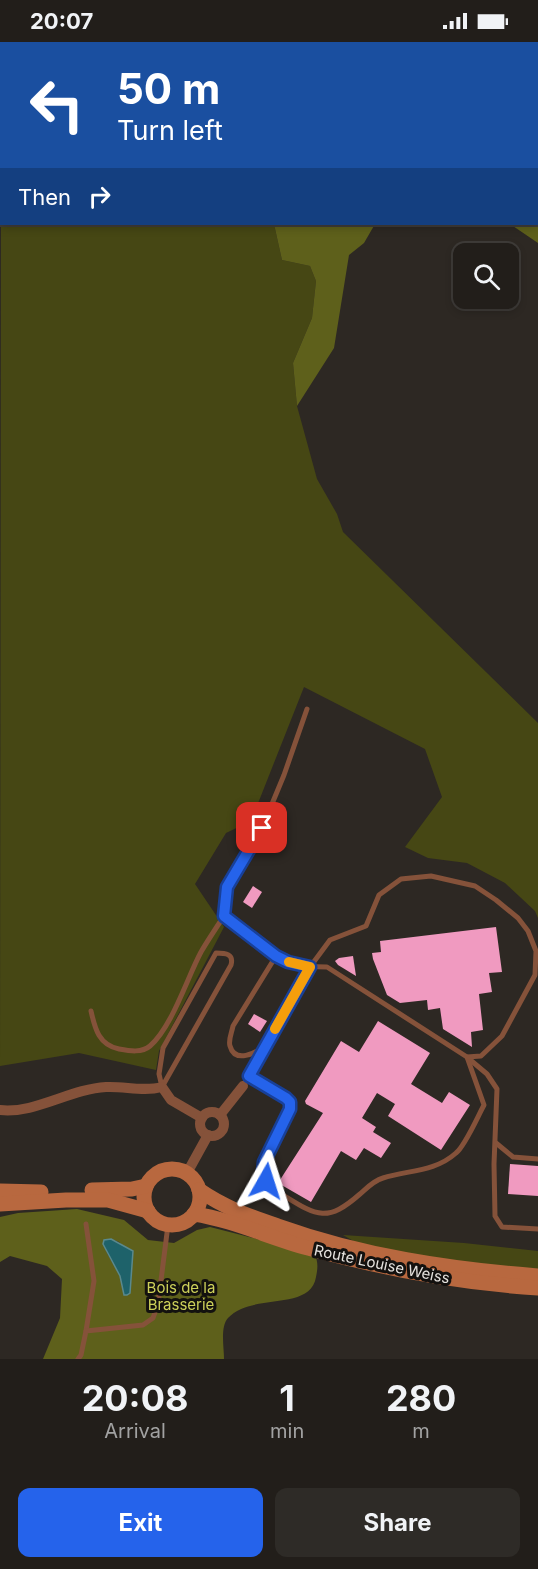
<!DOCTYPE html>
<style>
:root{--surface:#221e1a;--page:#2e2b27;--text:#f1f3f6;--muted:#a2a2a2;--line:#3f3c39;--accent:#2563eb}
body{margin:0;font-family:Inter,sans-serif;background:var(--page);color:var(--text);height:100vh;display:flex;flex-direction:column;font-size:22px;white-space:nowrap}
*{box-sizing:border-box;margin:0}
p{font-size:20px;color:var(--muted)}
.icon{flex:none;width:33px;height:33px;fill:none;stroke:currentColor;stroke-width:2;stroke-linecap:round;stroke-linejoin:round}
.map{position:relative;height:1317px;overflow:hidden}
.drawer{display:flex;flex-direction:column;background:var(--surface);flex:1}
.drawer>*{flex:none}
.banner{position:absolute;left:0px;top:0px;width:538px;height:183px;box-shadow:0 3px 9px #0003,0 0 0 2px var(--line);background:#1a4fa0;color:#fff;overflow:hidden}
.fabs{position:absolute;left:453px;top:201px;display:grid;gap:12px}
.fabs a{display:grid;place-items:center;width:66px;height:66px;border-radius:12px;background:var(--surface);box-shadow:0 3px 9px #0003,0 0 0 2px var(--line);font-size:30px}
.pin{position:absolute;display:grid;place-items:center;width:51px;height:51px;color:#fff;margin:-26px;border-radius:12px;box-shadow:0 3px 9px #0006}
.me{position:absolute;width:66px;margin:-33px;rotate:6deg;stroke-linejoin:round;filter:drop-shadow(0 0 4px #0008)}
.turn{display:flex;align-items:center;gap:21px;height:126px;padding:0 18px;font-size:27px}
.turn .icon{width:78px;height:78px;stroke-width:2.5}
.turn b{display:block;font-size:42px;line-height:51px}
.then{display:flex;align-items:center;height:57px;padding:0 18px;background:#0003;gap:12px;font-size:22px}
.eta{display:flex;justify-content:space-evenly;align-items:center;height:102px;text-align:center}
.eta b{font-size:36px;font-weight:700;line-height:42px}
.cta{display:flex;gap:12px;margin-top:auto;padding:12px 18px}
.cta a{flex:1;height:69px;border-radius:12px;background:var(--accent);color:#fff;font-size:24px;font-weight:700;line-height:69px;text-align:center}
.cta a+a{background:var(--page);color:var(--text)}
.status{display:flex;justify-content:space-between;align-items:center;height:42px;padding:0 30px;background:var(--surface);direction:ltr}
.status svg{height:16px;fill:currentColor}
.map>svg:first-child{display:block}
.green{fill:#464714}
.forest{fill:#5e601b;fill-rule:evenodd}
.water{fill:#1e626a;stroke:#5a898d;stroke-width:1.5}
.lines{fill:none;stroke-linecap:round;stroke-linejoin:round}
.stream{stroke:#5a898d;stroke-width:3}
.building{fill:#f09ac0}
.lane{stroke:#85523a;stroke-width:5}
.street{stroke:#85523a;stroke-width:10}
.secondary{stroke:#b8683f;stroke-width:15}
.route-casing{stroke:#184099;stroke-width:15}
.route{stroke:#2563eb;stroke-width:10}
.slow{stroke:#f59e0b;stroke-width:10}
.labels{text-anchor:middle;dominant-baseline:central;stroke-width:6;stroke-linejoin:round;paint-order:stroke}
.street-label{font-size:15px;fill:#e6e3df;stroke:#13110f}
.park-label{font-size:15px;fill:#cdd15a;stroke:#13110f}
</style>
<div class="status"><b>20:07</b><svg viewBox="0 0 49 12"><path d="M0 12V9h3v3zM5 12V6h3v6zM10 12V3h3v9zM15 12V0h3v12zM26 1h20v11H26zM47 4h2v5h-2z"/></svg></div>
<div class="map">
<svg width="538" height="1317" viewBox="0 0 538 1317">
<rect width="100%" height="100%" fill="#2d2823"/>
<g class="green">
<path d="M1 161 2 182H274L282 218 310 224 316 239 312 276 293 321 297 364 317 437 337 472 343 490 538 681V876L535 869 505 841 467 821 428 816 405 805 442 755 425 707 304 645 251 779 226 791 195 842 224 885 159 1009 156 1028 79 1011 0 1024Z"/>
<path d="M343 1193 464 1201 538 1209V1241L393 1222Z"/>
</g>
<g class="forest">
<path d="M8 0H184L14 2Z"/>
<path d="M538 91V201L510 182H537Z"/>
<path d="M274 182H375L364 201 349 213 334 306 297 364 293 321 312 276 316 239 310 224 282 218Z"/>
<path d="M77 1167 124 1178 148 1198 174 1201 197 1188 210 1185 315 1212C318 1221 318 1225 316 1235 310 1270 252 1250 228 1276 220 1285 224 1305 224 1317H43L60 1276 62 1237 47 1224 10 1214 0 1220V1175L18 1171ZM111 1197 119 1200 133 1215 124 1253 120 1234 107 1211 104 1198Z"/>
</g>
<path class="water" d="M111 1197 133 1209 130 1251 127 1253H124L120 1234 103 1202 104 1198Z"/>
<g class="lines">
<g class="stream">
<path d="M511 0 512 2"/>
<path d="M537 29 538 30"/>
</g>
</g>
<g class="building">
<path d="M253 844 262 850 252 866 243 860Z"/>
<path d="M496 885 502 930 489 931 492 950 479 952 483 988 471 990 472 1005 443 987 440 966 428 968 427 958 400 961 387 953 373 917 372 911 381 910 380 899Z"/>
<path d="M353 914 356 934 338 923 335 919 339 916Z"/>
<path d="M254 972 267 979 260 990 248 982Z"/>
<path d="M378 979 430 1011 411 1042 442 1061 449 1050 470 1063 441 1108 388 1074 395 1062 377 1051 362 1076 376 1085 373 1090 391 1101 381 1116 364 1106 356 1118 341 1109 311 1160 278 1141 323 1071 306 1062 305 1059 341 999 359 1010Z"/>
<path d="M510 1122 538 1124V1154L508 1152Z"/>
</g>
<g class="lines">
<g class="lane">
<path d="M216 911C226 911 234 912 231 923L162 1045 159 1032 163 1006Z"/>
<path d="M91 969C95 987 99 1003 119 1007 130 1009 142 1011 150 1004 172 985 187 936 201 910 208 898 216 886 224 874"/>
<path d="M264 1004C256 1011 235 1022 230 1004 228 998 232 990 233 984L276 914"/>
<path d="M468 1016 487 1032 497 1047 494 1122 495 1174 502 1185 538 1187"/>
<path d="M249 1034 286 1056 290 1060V1067L264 1120C261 1137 269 1145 283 1153 317 1174 327 1181 360 1152 367 1146 373 1139 383 1136 408 1128 435 1130 456 1111 465 1104 478 1074 484 1063L467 1015 327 925C315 925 302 924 290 921 270 914 241 887 224 874L227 845 262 786 284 733 307 667"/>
<path d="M243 1044 310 925 330 898 366 884 379 853 401 837 431 834 475 844 496 858 518 876 528 889 536 909 535 933 502 994 481 1014 467 1015"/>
<path d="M496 1101 513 1115 538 1117"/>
<path d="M86 1182 94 1239 86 1289"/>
<path d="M78 1317 81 1313 86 1289 143 1283 153 1276 158 1262 168 1183"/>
</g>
<g class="street">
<path d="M0 1068C35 1072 70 1047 106 1045 125 1044 143 1050 162 1045L171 1058 202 1076"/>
<circle cx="212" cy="1082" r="12"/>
<path d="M220 1073 243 1044"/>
<path d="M187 1131 208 1093"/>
</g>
<g class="secondary">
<circle cx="172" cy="1155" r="28"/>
<path d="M92 1148 132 1147 146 1144"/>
<path d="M199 1148C225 1166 249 1174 278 1184 362 1214 449 1227 538 1234"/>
<path d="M0 1149 41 1150"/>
<path d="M0 1162 66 1158H108L148 1169"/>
<path d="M194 1172C233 1178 270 1196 308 1206 384 1227 459 1241 538 1246"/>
</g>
</g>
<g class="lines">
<defs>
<path id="route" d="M262 786 227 845 224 874 276 914 288 920 310 925 249 1034 286 1056 290 1060V1067L264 1120 263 1129 266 1139"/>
</defs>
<use href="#route" class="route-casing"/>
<use href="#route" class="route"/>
<path class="slow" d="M275 987 310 925 289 920"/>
</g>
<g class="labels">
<g class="street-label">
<text transform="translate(382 1222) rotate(12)">Route Louise Weiss</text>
</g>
<g class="park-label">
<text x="181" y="1245">Bois de la<tspan x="181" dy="17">Brasserie</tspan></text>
</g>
</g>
</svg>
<div class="fabs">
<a><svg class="icon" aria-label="search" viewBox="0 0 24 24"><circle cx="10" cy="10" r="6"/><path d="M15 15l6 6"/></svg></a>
</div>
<div class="pin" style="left:262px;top:786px;background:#d93025"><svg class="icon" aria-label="arrive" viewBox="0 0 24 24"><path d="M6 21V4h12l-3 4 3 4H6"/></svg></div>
<svg class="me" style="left:266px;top:1139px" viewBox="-20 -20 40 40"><path d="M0-17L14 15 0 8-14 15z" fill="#2563eb" stroke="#fff" stroke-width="4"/></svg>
<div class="banner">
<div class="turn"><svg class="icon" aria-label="left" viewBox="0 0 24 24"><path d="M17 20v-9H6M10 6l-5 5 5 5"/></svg><div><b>50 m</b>Turn left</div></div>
<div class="then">Then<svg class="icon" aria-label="right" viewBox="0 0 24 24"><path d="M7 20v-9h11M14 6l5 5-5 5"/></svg></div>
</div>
</div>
<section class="drawer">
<div class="eta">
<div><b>20:08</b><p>Arrival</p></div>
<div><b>1</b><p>min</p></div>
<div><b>280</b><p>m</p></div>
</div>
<div class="cta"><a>Exit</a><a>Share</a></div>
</section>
